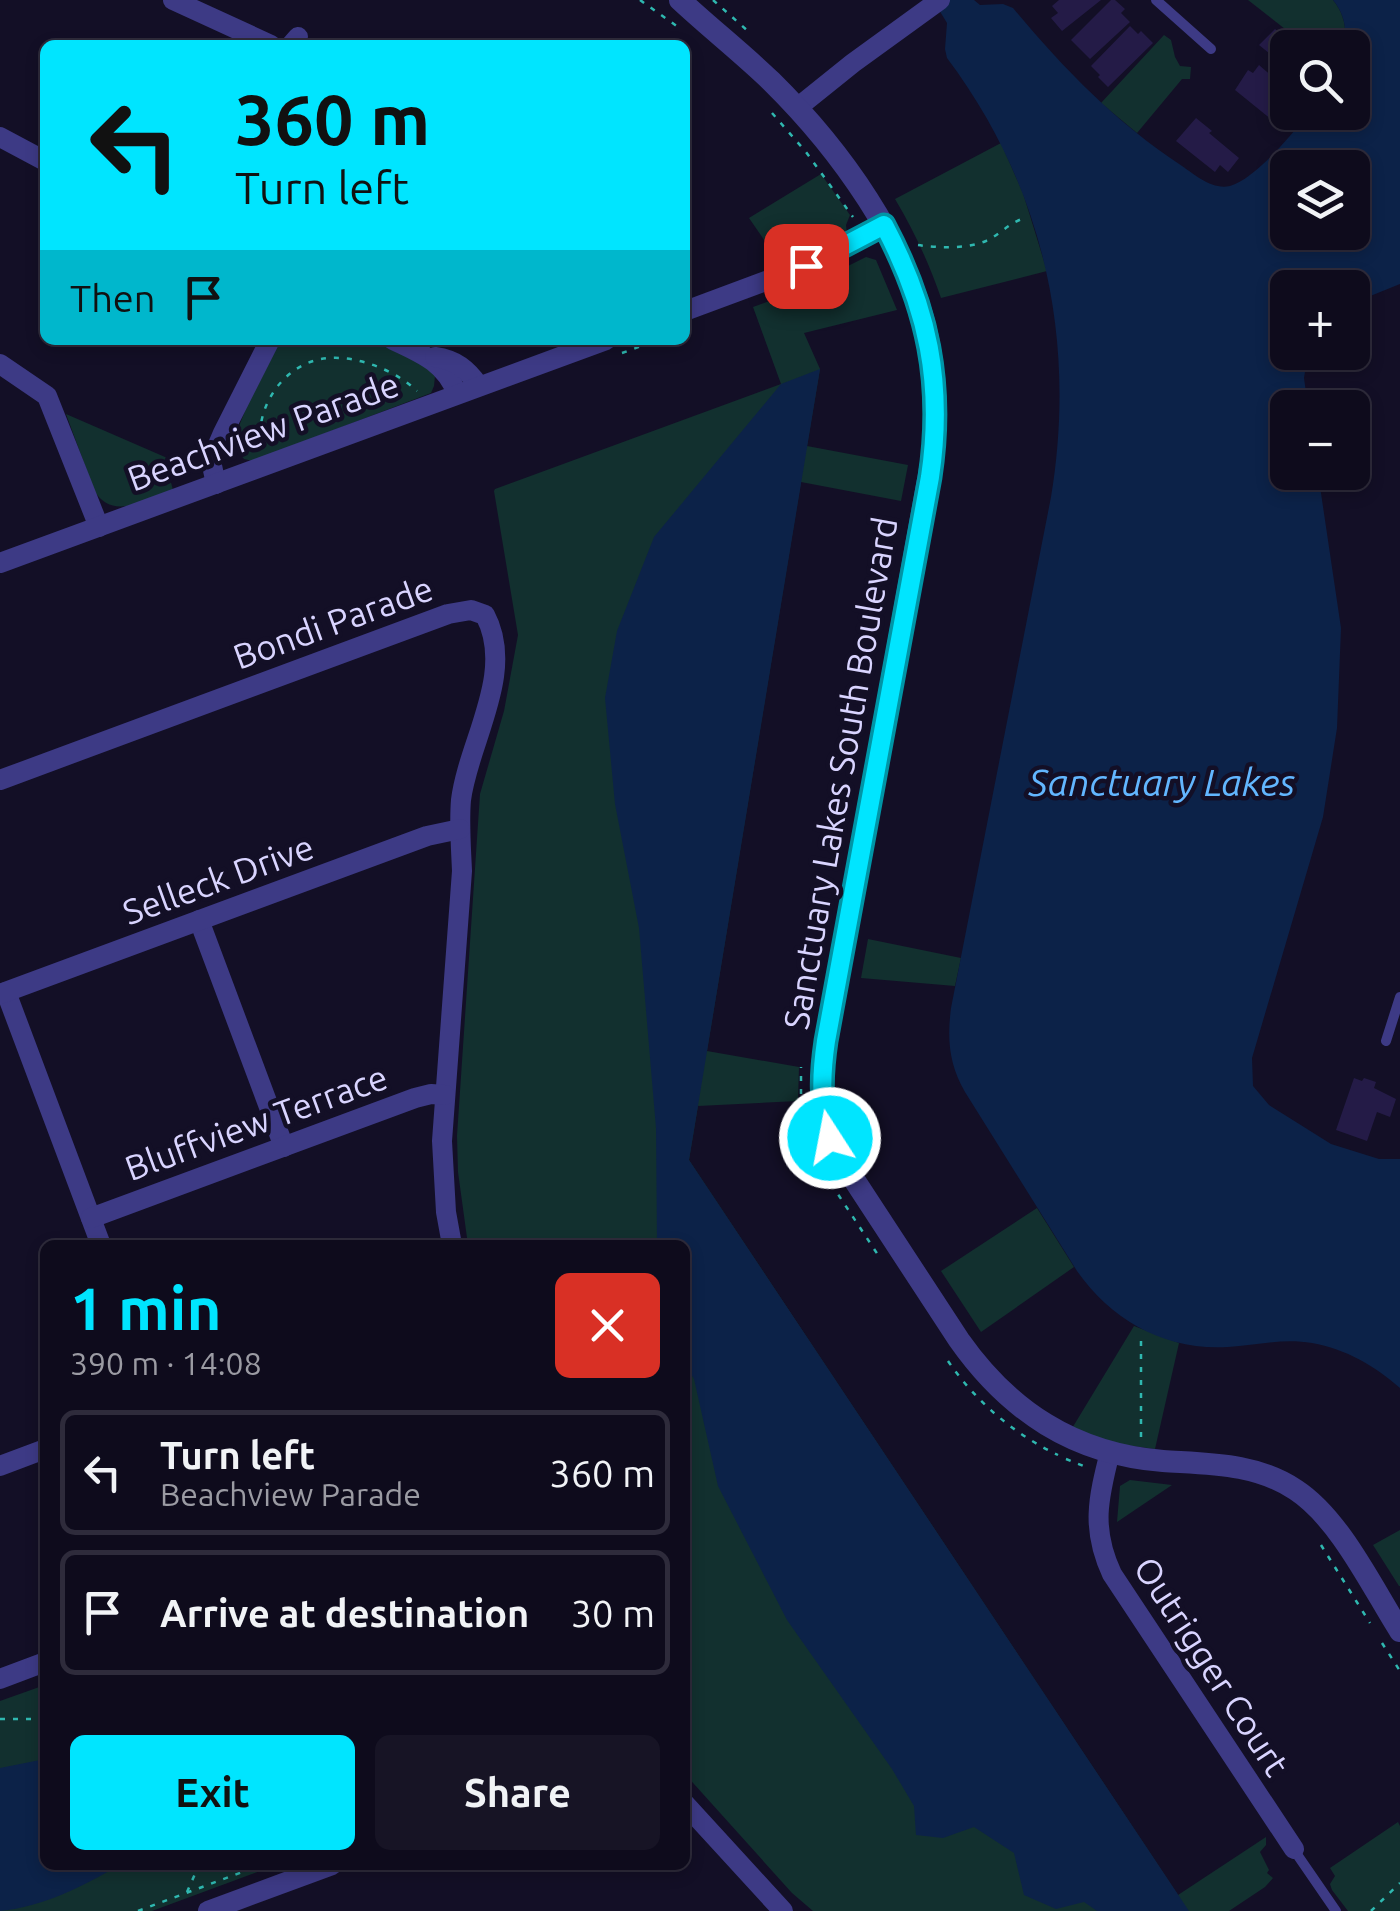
<!DOCTYPE html>
<meta charset="utf-8">
<style>
:root{--surface:#0e0b1c;--page:#171425;--text:#f1f3f6;--muted:#9b9ba3;--line:#2e2b3b;--accent:#00e5ff}
body{margin:0;font-family:Ubuntu,sans-serif;background:var(--page);color:var(--text);height:100vh;display:flex;flex-direction:column;font-size:38px;white-space:nowrap}
*{box-sizing:border-box;margin:0}
p{font-size:32px;color:var(--muted)}
.icon{flex:none;width:55px;height:55px;fill:none;stroke:currentColor;stroke-width:2;stroke-linecap:round;stroke-linejoin:round}
.map{position:relative;flex:1;overflow:hidden}
.side{position:absolute;left:40px;top:1240px;width:650px;height:630px;display:flex;flex-direction:column;background:var(--surface);border-radius:15px;box-shadow:0 5px 15px #0003,0 0 0 2px var(--line)}
.side>*{flex:none}
.guide{position:absolute;left:40px;top:40px;width:650px;height:305px;border-radius:15px;box-shadow:0 5px 15px #0003,0 0 0 2px var(--line);background:#00e5ff;color:#111;overflow:hidden}
.controls{position:absolute;left:1270px;top:30px;display:grid;gap:20px}
.controls a{display:grid;place-items:center;width:100px;height:100px;border-radius:15px;background:var(--surface);box-shadow:0 5px 15px #0003,0 0 0 2px var(--line);font-size:50px}
.pin{position:absolute;display:grid;place-items:center;width:85px;height:85px;color:#fff;margin:-42px;border-radius:20px;box-shadow:0 5px 15px #0006}
.me{position:absolute;width:110px;margin:-55px;rotate:349deg;stroke-linejoin:round;filter:drop-shadow(0 0 8px #0008)}
.turn{display:flex;align-items:center;gap:35px;height:210px;padding:0 30px;font-size:45px}
.turn .icon{width:130px;height:130px;stroke-width:2.5}
.turn b{display:block;font-size:70px;line-height:85px}
.then{display:flex;align-items:center;height:95px;padding:0 30px;background:#0003;gap:20px;font-size:38px}
.round{display:grid;place-items:center;flex:none;width:105px;height:105px;border-radius:15px;background:var(--page)}
.headline{display:flex;align-items:center;justify-content:space-between;height:170px;padding:0 30px}
h1{font-size:60px;font-weight:700;line-height:75px;color:var(--accent)}
.cta{display:flex;gap:20px;margin-top:auto;padding:20px 30px}
.cta a{flex:1;height:115px;border-radius:15px;background:var(--accent);color:#111;font-size:40px;font-weight:700;line-height:115px;text-align:center}
.cta a+a{background:var(--page);color:var(--text)}
ul{padding:0;list-style:none}
li{display:flex;align-items:center;gap:30px;height:125px;margin:0 20px 15px;padding:0 10px;border:5px solid var(--line);border-radius:15px}
li div{flex:1}
li b{display:block;font-size:38px}
li em{font-style:normal}
.map>svg:first-child{display:block}
.green{fill:#12302f}
.water{fill:#0c2248;fill-rule:evenodd}
.building{fill:#241b47}
.lines{fill:none;stroke-linecap:round;stroke-linejoin:round}
.path{stroke:#2fb8b0;stroke-width:2.5;stroke-dasharray:5 8;stroke-linecap:butt}
.service{stroke:#3d3a85;stroke-width:10}
.minor{stroke:#3d3a85;stroke-width:20}
.tertiary{stroke:#3d3a85;stroke-width:22}
.route-casing{stroke:#0095a6;stroke-width:25}
.route{stroke:#00e5ff;stroke-width:18}
.labels{text-anchor:middle;dominant-baseline:central;stroke-width:9;stroke-linejoin:round;paint-order:stroke}
.street-label{font-size:35px;fill:#d9d4ff;stroke:#130f26}
.water-label{font-size:38px;font-style:italic;fill:#62b6ff;stroke:#130f26}
</style>
<div class="map">
<svg width="1400" height="1911" viewBox="0 0 1400 1911">
<rect width="100%" height="100%" fill="#130f26"/>
<g class="green">
<path d="M1248 0H1333C1345 15 1347 29 1344 47H1308Z"/>
<path d="M1164 35 1171 40 1175 57 1180 66 1191 67 1190 79H1182L1137 133 1101 103Z"/>
<path d="M1001 143 1023 193 1047 271 941 298C929 263 914 231 895 199Z"/>
<path d="M821 174 850 215 846 225 847 235 782 266 749 218Z"/>
<path d="M866 257 876 260 897 310 804 333 820 369 807 446 908 465 901 501 801 482 707 1051 799 1067 798 1101 698 1106 689 1160 1178 1895 1266 1837V1845L1260 1852 1269 1870 1267 1873 1273 1878 1265 1887 1229 1911H813L792 1893 685 1774V1245H468L458 1172 457 1136 480 794 504 711 518 635 494 491 495 489 781 384 753 307 802 289Z"/>
<path d="M273 340H381L430 367 435 376 434 386 431 393 253 461 244 459 232 444Z"/>
<path d="M66 414 188 467 185 473 170 479 173 490C146 499 112 522 94 490Z"/>
<path d="M868 939 961 958 955 986 861 978Z"/>
<path d="M1037 1208 1074 1267 981 1332 941 1271Z"/>
<path d="M1134 1326 1179 1343 1155 1449 1103 1442 1071 1430Z"/>
<path d="M1130 1480 1172 1485 1117 1522 1120 1486Z"/>
<path d="M1400 1530V1586H1399L1373 1545Z"/>
<path d="M45 1685V1865H276L152 1911H0V1701Z"/>
<path d="M1398 1822 1400 1826V1911H1348L1332 1890 1330 1884 1335 1876 1330 1868Z"/>
</g>
<g class="water">
<path d="M933 0H974L980 5 1003 4 1013 8C1062 67 1116 123 1182 166 1195 175 1212 190 1230 186 1255 179 1293 134 1308 113L1352 112V48L1344 47C1347 29 1345 15 1333 0H1400V284L1353 303 1352 288H1288V352L1308 353 1304 378 1308 407 1288 408V472L1318 473 1341 628 1337 728 1323 817 1252 1058 1253 1086 1269 1105 1331 1144 1379 1159H1400V1388C1375 1366 1346 1349 1312 1343 1283 1338 1257 1345 1228 1347 1166 1351 1112 1321 1077 1271L965 1092C949 1064 947 1040 951 1008L1051 497C1077 340 1044 187 947 58L945 49 947 23ZM1288 168H1352V232H1288Z"/>
<path d="M820 369 689 1160 1189 1911H1097L1084 1902 1056 1909 1024 1895 1014 1853 974 1827 943 1838 916 1835 914 1806 892 1769 787 1620 718 1486 694 1379 685 1363V1245H657L656 1128 639 928 615 804 605 698 617 631 654 537 781 384Z"/>
<path d="M45 1759V1865H120C83 1886 43 1907 0 1911V1768Z"/>
</g>
<g class="building">
<path d="M1059 0H1101L1062 31 1051 18 1058 13 1052 6Z"/>
<path d="M1111 0H1115L1125 9 1121 13 1130 22 1090 59 1071 40Z"/>
<path d="M1130 26 1138 34 1141 31 1153 43 1108 87 1098 77 1100 75 1091 66Z"/>
<path d="M1275 29 1299 48H1288V80L1269 65 1275 58 1259 45Z"/>
<path d="M1259 65 1288 90V101L1272 120 1235 90 1248 70 1253 73Z"/>
<path d="M1196 118 1212 131 1209 133 1239 158 1228 172 1220 165 1215 172 1176 141Z"/>
<path d="M1354 1078 1362 1081 1364 1078 1376 1082 1374 1088 1396 1099 1390 1117 1377 1112 1367 1141 1336 1130Z"/>
</g>
<g class="lines">
<g class="path">
<path d="M640 0 678 27"/>
<path d="M713 0 749 32"/>
<path d="M772 113 806 152 853 217"/>
<path d="M918 245C939 248 966 249 986 241 999 235 1008 224 1022 219"/>
<path d="M622 353 658 340"/>
<path d="M261 447C254 406 286 360 330 358 359 356 396 371 417 391"/>
<path d="M801 1094V1067"/>
<path d="M807 1132 812 1148"/>
<path d="M824 1173 880 1258"/>
<path d="M948 1361C976 1402 1014 1434 1058 1455"/>
<path d="M1141 1437V1340"/>
<path d="M1066 1459 1086 1467"/>
<path d="M1321 1545 1370 1623"/>
<path d="M1382 1643 1400 1671"/>
<path d="M0 1719H45"/>
<path d="M187 1892 199 1865"/>
<path d="M138 1911 261 1865"/>
<path d="M1371 1911 1400 1883"/>
</g>
<g class="service">
<path d="M1156 0 1211 49"/>
<path d="M1386 1041 1400 997"/>
<path d="M1294 1850 1336 1911"/>
</g>
<g class="minor">
<path d="M173 0 271 45"/>
<path d="M291 45 298 37"/>
<path d="M797 108 853 63 940 0"/>
<path d="M0 137 45 161"/>
<path d="M685 311 806 266 883 225"/>
<path d="M393 340C421 353 446 363 457 394"/>
<path d="M435 357C456 360 467 369 479 386"/>
<path d="M0 364 47 396 99 527"/>
<path d="M216 484 211 461 223 433 270 340"/>
<path d="M0 563 606 340"/>
<path d="M0 780 448 614 471 610 485 615C516 673 468 742 461 800 459 823 461 847 462 871L442 1141 446 1212 452 1245"/>
<path d="M199 920 284 1147"/>
<path d="M6 992 101 1245"/>
<path d="M0 994 427 836 460 829"/>
<path d="M91 1218 415 1098 431 1094 445 1095"/>
<path d="M1110 1452C1098 1499 1091 1529 1112 1574L1294 1849"/>
<path d="M0 1466 45 1449"/>
<path d="M0 1679 45 1662"/>
<path d="M685 1804 783 1911"/>
<path d="M208 1911 332 1865"/>
</g>
<path class="tertiary" d="M680 0C710 28 742 53 771 81 840 149 908 243 928 338 936 376 936 414 933 452L822 1064V1106L836 1152 959 1340C1009 1411 1074 1454 1163 1461 1209 1464 1256 1463 1296 1490 1340 1519 1372 1587 1400 1631"/>
</g>
<g class="lines">
<defs>
<path id="route" d="M806 266 884 225C928 308 944 384 930 477L826 1041C821 1075 820 1104 830 1138"/>
</defs>
<use href="#route" class="route-casing"/>
<use href="#route" class="route"/>
</g>
<g class="labels">
<g class="street-label">
<text transform="translate(263 431) rotate(-20)">Beachview Parade</text>
<text transform="translate(333 622) rotate(-20)">Bondi Parade</text>
<text transform="translate(840 773) rotate(-80)">Sanctuary Lakes South Boulevard</text>
<text transform="translate(218 879) rotate(-20)">Selleck Drive</text>
<text transform="translate(256 1122) rotate(-20)">Bluffview Terrace</text>
<text transform="translate(1212 1666) rotate(57)">Outrigger Court</text>
</g>
<g class="water-label">
<text x="1162" y="782">Sanctuary Lakes</text>
</g>
</g>
</svg>
<div class="controls">
<a><svg class="icon" aria-label="search" viewBox="0 0 24 24"><circle cx="10" cy="10" r="6"/><path d="M15 15l6 6"/></svg></a>
<a><svg class="icon" aria-label="layers" viewBox="0 0 24 24"><path d="M12 4l9 5-9 5-9-5zM3 14l9 5 9-5"/></svg></a>
<a>+</a>
<a>−</a>
</div>
<div class="pin" style="left:806px;top:266px;background:#d93025"><svg class="icon" aria-label="arrive" viewBox="0 0 24 24"><path d="M6 21V4h12l-3 4 3 4H6"/></svg></div>
<svg class="me" style="left:830px;top:1138px" viewBox="-20 -20 40 40"><circle r="17" fill="#00e5ff" stroke="#fff" stroke-width="3"/><path d="M0-11L8 9 0 5-8 9z" fill="#fff"/></svg>
<div class="guide">
<div class="turn"><svg class="icon" aria-label="left" viewBox="0 0 24 24"><path d="M17 20v-9H6M10 6l-5 5 5 5"/></svg><div><b>360 m</b>Turn left</div></div>
<div class="then">Then<svg class="icon" aria-label="arrive" viewBox="0 0 24 24"><path d="M6 21V4h12l-3 4 3 4H6"/></svg></div>
</div>
<section class="side">
<div class="headline"><div><h1>1 min</h1><p>390 m · 14:08</p></div><a class="round" style="background:#d93025;color:#fff"><svg class="icon" aria-label="close" viewBox="0 0 24 24"><path d="M6 6l12 12M18 6L6 18"/></svg></a></div>
<ul>
<li><svg class="icon" aria-label="left" viewBox="0 0 24 24"><path d="M17 20v-9H6M10 6l-5 5 5 5"/></svg><div><b>Turn left</b><p>Beachview Parade</p></div><em>360 m</em></li>
<li><svg class="icon" aria-label="arrive" viewBox="0 0 24 24"><path d="M6 21V4h12l-3 4 3 4H6"/></svg><div><b>Arrive at destination</b></div><em>30 m</em></li>
</ul>
<div class="cta"><a>Exit</a><a>Share</a></div>
</section>
</div>
